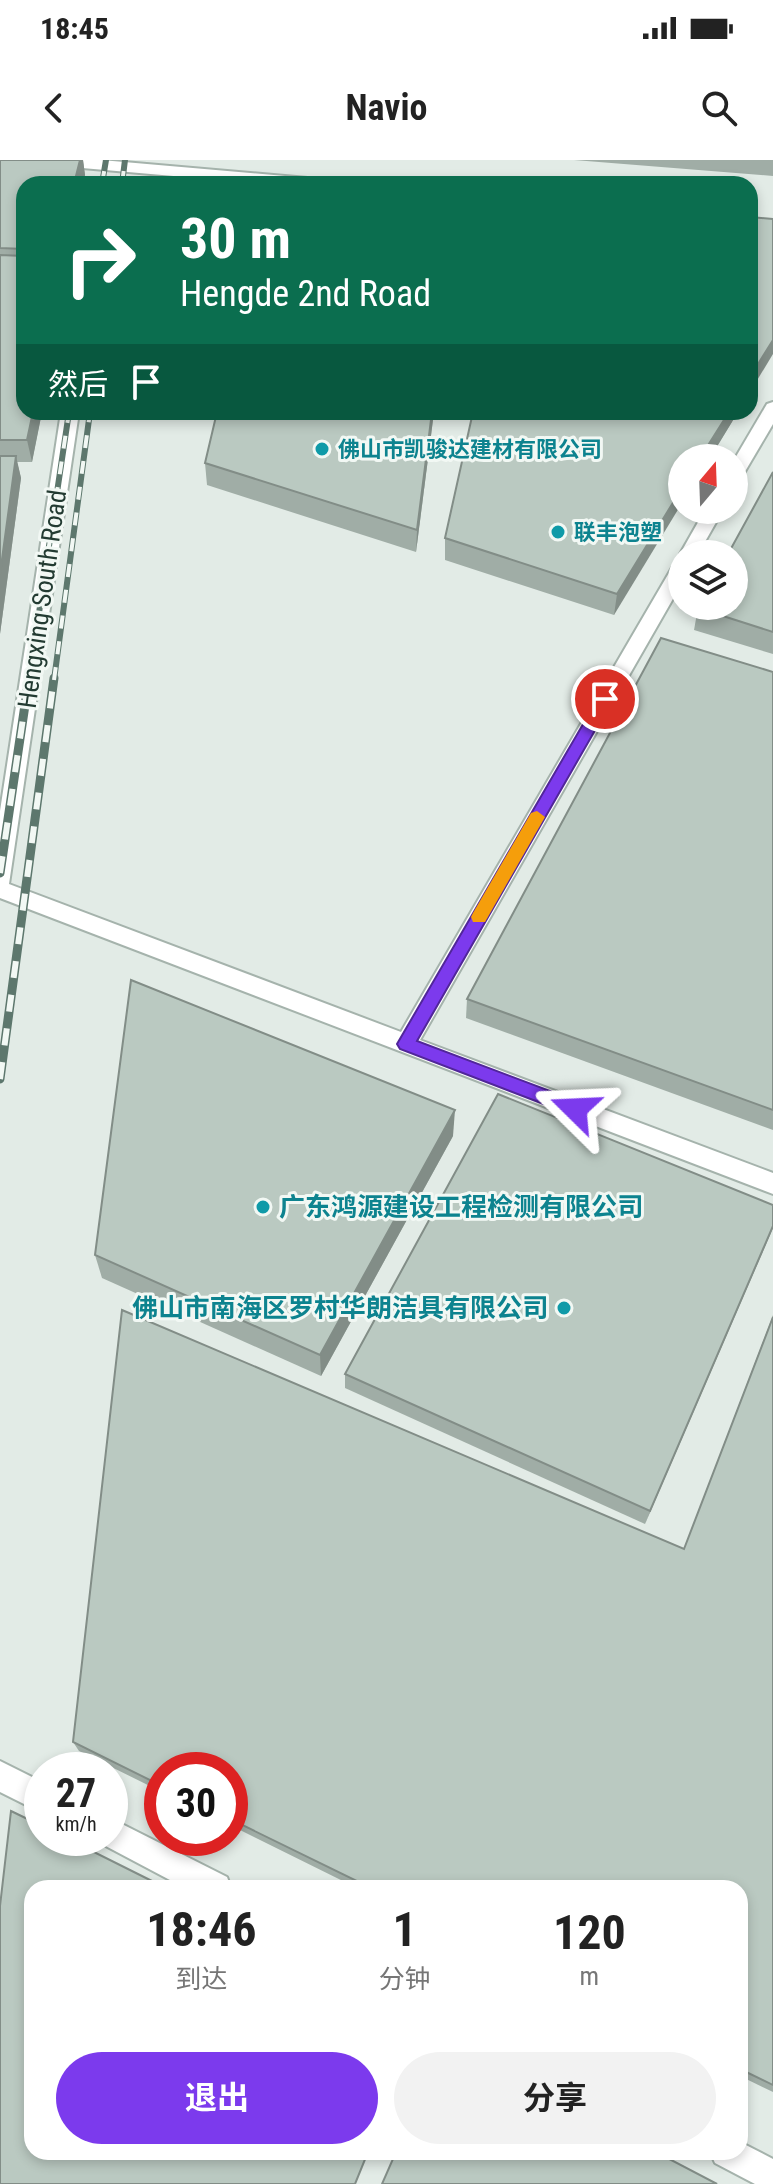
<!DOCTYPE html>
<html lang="zh">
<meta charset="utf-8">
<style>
:root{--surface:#fff;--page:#f2f2f2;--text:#222;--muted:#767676;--accent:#7c3aed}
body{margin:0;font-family:"Roboto Condensed","Noto Sans SC",sans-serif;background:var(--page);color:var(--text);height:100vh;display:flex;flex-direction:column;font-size:30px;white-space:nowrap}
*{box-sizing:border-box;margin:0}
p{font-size:26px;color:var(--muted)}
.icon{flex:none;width:44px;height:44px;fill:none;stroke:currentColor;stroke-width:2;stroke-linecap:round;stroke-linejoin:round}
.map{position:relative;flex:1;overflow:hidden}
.sheet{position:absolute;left:24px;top:1720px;width:724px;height:280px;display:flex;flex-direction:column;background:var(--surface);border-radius:24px;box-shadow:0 4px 12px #0003}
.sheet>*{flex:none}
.hud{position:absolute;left:16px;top:16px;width:742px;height:244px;border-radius:24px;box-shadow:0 4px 12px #0003;background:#0b6e4f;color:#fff;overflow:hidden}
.needle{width:52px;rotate:19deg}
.fabs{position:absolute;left:668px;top:284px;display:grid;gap:16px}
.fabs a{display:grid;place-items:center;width:80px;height:80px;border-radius:50%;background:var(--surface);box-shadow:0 4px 12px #0003;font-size:40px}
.speed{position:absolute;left:24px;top:1592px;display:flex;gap:16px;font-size:40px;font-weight:700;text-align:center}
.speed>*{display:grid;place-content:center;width:104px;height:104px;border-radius:50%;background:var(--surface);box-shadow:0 4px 12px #0003;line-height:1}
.speed small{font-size:20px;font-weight:400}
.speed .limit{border:12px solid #d22;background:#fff;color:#111}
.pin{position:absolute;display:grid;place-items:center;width:68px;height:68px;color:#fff;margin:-34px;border:4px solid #fff;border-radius:50%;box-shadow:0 2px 8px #0007}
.me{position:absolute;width:88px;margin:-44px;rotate:291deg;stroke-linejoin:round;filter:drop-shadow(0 0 6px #0008)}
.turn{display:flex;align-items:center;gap:28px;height:168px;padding:0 32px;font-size:36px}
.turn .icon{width:104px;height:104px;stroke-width:2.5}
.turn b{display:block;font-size:56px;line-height:68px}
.then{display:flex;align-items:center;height:76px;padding:0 32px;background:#0003;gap:16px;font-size:30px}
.eta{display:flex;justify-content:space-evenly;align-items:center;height:136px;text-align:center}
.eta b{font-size:48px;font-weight:700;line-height:56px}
.action{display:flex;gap:16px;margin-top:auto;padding:16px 32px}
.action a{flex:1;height:92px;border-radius:48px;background:var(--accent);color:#fff;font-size:32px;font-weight:700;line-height:92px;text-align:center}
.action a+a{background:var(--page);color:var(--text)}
.status{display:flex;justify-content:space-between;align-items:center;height:56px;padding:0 40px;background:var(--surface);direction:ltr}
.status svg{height:22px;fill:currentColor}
header{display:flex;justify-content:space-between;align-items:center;height:104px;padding:0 32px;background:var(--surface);font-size:36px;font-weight:700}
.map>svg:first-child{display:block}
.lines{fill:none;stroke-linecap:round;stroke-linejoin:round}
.minor-casing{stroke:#a5b3ac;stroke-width:4}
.minor{fill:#fff;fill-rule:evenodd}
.rail-far1-casing{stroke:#5d776d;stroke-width:6}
.rail-casing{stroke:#5d776d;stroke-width:9}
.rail-far1{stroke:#f2f8f4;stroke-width:4;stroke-dasharray:13;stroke-linecap:butt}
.rail{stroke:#f2f8f4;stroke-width:6;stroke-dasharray:17;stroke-linecap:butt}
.wall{fill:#a0ada6}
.shaded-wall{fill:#828d87}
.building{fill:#bac9c1;stroke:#828d87;stroke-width:2}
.route{fill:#7c3aed;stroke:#51269a;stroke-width:2}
.slow{fill:#f59e0b}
.culture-dot{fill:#0f9aa8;stroke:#f2f8f4;stroke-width:3}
.labels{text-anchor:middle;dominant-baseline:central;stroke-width:6;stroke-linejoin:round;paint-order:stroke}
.far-culture-label{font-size:22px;font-weight:bold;fill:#0d838f;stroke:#f2f8f4;text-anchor:start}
.street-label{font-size:26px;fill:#233b32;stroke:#f2f8f4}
.culture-label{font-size:26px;font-weight:bold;fill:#0d838f;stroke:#f2f8f4;text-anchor:start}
</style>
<div class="status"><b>18:45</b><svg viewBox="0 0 49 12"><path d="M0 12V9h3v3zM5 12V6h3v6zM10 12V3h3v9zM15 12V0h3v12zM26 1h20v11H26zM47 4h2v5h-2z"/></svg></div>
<header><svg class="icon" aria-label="back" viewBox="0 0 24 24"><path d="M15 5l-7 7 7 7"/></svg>Navio<svg class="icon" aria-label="search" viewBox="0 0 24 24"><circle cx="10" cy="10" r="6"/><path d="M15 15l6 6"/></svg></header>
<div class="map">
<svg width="773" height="2024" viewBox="0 0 773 2024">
<rect width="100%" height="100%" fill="#e2ebe6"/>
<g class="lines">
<defs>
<g id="minor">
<path d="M40 0H101L319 19 327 24H266L48 5Z"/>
<path d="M773 242V264L740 320 734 322V300L767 244Z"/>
<path d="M61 252H79L9 724 401 872 673 406 682 400V423L420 880 773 1013V1034L0 738V651Z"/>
<path d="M705 350H723L698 394H682V398L680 394Z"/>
<path d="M0 1601 42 1622V1653L0 1632Z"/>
<path d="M110 1658 227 1717 231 1728H185L100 1683 97 1678H110Z"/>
<path d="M740 1982 773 1999V2024H755L715 2003 710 1992H740Z"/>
</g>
</defs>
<use href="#minor" class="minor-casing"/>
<use href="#minor" class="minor"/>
<defs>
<g id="rail-far1">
<path d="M102 24 106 0"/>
<path d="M122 24 125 0"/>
<path d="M29 520 69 252"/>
<path d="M54 520 90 252"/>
</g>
<g id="rail">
<path d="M0 713 29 518"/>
<path d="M0 919 54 518"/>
</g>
</defs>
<use href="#rail-far1" class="rail-far1-casing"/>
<use href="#rail" class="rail-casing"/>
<use href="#rail-far1" class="rail-far1"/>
<use href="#rail" class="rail"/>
</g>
<g class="wall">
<path d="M0 0H83L85 15 83 24H24V252H42L32 302H17L21 318 0 474Z"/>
<path d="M574 0H773V16Z"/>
<path d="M434 252 416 392 207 325 205 303Z"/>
<path d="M738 252 710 298H682L614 455 445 400V378Z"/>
<path d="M773 312V494L694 470 698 448Z"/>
<path d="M773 512V970L466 858 467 839Z"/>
<path d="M453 976 321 1216 102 1118 95 1095Z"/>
<path d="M773 1045 645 1364 345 1228V1214Z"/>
<path d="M773 1155V1932L740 1916V1728H357L230 1665V1610H162V1632L79 1591 73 1582 684 1389Z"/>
</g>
<g class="shaded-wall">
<path d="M80 0H83L85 15 83 24H74Z"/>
<path d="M773 180V194L750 232V217Z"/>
<path d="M33 252H42L32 302 27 280Z"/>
<path d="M432 252H434L416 392 417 370Z"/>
<path d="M729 252H738L710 298H700Z"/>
<path d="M16 296 21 318 0 474V414Z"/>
<path d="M682 328V343L614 455 617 434Z"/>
<path d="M455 950 453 976 321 1216 320 1195Z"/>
<path d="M773 1066V1068L645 1364 650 1351Z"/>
</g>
<g class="building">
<path d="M0 0H80L74 24H24V89L0 88Z"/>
<path d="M750 57 773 59V180L750 217Z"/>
<path d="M0 95 24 96V252H33L27 280H0Z"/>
<path d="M217 252H432L417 370 205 303Z"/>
<path d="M473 252H729L700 298H682V328L617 434 445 378Z"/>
<path d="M0 296H16L0 414Z"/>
<path d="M773 312V472L698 448 700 446H734V394H728Z"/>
<path d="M661 478 773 512V950L467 839Z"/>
<path d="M131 820 455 950 320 1195 95 1095Z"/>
<path d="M498 934 773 1045V1066L650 1351 345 1214Z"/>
<path d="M122 1150 684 1389 773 1157V1925L740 1909V1728H371L230 1659V1610H162V1626L73 1582Z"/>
<path d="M11 1651 42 1666V1678H66L166 1728H32V1992H368L355 2024H0V1746Z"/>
<path d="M396 1992H656L717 2024H382Z"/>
</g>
<path class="route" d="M605 533 613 539 417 881 582 943 584 949 575 956 400 889 397 884 600 535Z"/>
<path class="slow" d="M537 651 545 657 485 762H473L471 757 473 753 531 653Z"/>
<g class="culture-dot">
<circle cx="322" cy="289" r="8"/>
<circle cx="558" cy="372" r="8"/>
<circle cx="263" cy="1047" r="8"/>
<circle cx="564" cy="1148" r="8"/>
</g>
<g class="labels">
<g class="far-culture-label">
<text x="338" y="289">佛山市凯骏达建材有限公司</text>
<text x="574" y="372">联丰泡塑</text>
</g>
<g class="street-label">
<text transform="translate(42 439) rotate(-82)">Hengxing South Road</text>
</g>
<g class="culture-label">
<text x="279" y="1047">广东鸿源建设工程检测有限公司</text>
<text x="548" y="1148" text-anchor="end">佛山市南海区罗村华朗洁具有限公司</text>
</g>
</g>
</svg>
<div class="fabs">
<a><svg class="needle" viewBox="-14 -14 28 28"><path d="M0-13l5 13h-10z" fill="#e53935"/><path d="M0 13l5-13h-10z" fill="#767676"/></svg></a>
<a><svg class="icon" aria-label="layers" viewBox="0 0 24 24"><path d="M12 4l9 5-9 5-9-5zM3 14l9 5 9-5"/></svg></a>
</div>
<div class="speed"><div>27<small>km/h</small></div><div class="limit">30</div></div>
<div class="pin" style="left:605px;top:539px;background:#d93025"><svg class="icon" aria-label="arrive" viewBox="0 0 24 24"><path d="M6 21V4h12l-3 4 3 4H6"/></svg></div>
<svg class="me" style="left:575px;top:949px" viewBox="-20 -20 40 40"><path d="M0-17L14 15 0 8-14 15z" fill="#7c3aed" stroke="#fff" stroke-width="4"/></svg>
<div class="hud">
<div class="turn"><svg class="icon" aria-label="right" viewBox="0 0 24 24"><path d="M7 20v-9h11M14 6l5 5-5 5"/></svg><div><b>30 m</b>Hengde 2nd Road</div></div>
<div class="then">然后<svg class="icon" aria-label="arrive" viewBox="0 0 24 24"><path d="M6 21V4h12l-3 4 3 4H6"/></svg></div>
</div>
<section class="sheet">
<div class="eta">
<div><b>18:46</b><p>到达</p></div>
<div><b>1</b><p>分钟</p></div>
<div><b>120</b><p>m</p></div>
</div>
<div class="action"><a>退出</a><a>分享</a></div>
</section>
</div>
